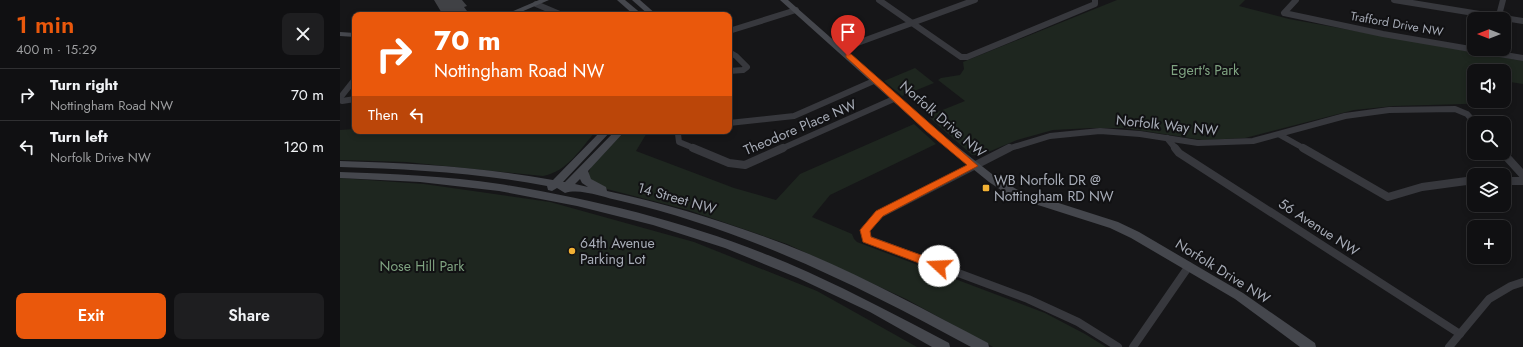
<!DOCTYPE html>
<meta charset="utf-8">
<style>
:root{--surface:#101012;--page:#1e1e20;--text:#f1f3f6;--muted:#9c9d9f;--line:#303032;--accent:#ea580c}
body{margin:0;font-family:Jost,sans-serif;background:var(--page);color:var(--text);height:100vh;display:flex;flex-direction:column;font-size:15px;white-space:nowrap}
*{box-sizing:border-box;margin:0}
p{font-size:13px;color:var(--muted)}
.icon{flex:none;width:22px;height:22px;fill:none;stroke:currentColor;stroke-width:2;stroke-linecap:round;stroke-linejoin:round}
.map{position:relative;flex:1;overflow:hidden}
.side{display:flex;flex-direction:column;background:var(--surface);width:340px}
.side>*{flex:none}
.guide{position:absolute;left:12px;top:12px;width:380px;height:122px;border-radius:8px;box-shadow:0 2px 6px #0003,0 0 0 1px var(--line);background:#ea580c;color:#fff;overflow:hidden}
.needle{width:26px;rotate:270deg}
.buttons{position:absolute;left:1127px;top:12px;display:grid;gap:8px}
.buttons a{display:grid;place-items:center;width:44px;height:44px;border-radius:8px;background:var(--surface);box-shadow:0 2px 6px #0003,0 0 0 1px var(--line);font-size:20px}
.pin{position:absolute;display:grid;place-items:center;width:34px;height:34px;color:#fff;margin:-41px -17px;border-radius:50% 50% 50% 0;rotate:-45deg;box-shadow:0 0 4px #0007}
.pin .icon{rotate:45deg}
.me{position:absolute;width:44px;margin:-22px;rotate:290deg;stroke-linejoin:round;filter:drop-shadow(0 0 3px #0008)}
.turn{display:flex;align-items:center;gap:14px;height:84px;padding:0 16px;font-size:18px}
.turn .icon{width:52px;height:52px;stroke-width:2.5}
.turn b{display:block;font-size:28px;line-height:34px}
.then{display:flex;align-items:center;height:38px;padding:0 16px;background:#0003;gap:8px;font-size:15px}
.round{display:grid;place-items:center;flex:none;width:42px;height:42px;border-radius:8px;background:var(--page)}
.headline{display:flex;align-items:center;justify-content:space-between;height:68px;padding:0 16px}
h1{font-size:24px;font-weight:600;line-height:30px;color:var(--accent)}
.primary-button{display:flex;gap:8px;margin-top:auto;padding:8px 16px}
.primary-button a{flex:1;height:46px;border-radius:8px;background:var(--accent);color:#fff;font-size:16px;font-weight:600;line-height:46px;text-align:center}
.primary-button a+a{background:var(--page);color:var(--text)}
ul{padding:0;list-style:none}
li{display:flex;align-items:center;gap:12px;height:52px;padding:0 16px;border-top:1px solid var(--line)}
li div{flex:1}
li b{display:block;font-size:15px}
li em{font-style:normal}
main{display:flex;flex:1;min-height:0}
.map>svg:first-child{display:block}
.green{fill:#1e261f}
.building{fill:#404145}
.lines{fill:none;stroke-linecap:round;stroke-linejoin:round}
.street-far1{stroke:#37383d;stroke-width:6}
.street{stroke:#37383d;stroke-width:8}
.secondary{fill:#45474d;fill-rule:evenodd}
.route{fill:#ea580c;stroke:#983908}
.poi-dot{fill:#f2b134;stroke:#111113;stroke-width:1.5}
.labels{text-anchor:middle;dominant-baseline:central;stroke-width:4;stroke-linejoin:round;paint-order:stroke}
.far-street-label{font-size:12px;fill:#a8adb8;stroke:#111113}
.park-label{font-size:14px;fill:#7fa381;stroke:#111113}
.street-label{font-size:14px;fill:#a8adb8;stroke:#111113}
.poi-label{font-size:14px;fill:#a8adb8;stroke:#111113;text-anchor:start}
</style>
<main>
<section class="side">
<div class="headline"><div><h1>1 min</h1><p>400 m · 15:29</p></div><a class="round"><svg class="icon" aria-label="close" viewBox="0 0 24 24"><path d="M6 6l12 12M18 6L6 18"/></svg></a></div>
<ul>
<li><svg class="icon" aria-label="right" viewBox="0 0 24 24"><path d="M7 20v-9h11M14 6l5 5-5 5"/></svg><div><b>Turn right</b><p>Nottingham Road NW</p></div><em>70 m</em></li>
<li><svg class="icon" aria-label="left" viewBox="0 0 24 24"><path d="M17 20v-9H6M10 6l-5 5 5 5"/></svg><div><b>Turn left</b><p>Norfolk Drive NW</p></div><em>120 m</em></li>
</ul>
<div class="primary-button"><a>Exit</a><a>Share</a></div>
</section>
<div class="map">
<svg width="1183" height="347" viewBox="0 0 1183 347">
<rect width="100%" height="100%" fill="#161618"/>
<g class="green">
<path d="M777 0H905L899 6 949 19 1183 61V84L1164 81V71H1134V75L1128 74 1134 80V101H1156L1158 103 1054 106 1014 110 905 138 863 140 784 128H752L713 130 677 140 641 155H632L590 118V115L625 101 598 80 601 78 620 75 624 69 623 62Z"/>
<path d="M575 68 594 83 562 96 544 81Z"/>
<path d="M574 124 596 144 490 195 472 217 512 234 514 239 517 242 705 313 745 334 766 347H653L566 299 447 244 348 210 263 188 247 177 251 167 285 131H308L296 151 394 188 436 200 460 174Z"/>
<path d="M15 129V131H256C241 148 227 172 203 176L66 162 0 160V130Z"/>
<path d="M0 178 84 184 210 202 354 242 477 291 577 347H0Z"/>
</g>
<path class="building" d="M94 0H122L127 6 124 7 127 11 113 15H103Z"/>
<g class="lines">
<g class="street-far1">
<path d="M539 0 621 57H627L755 4V0"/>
<path d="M956 0 944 13 1043 34 1183 58"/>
<path d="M1054 0 1183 21"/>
<path d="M196 4 222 15"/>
<path d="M1158 19 1163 0"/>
<path d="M389 31 456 10"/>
<path d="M501 49 635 0"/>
<path d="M389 52 396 56 407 67 403 70 389 71"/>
<path d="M0 98 15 79"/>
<path d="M0 99 2 101 15 99"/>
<path d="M389 123 454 116 536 80"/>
<path d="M341 131 338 134 339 142 356 149"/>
<path d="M940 135 965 149"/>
<path d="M827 138 836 149"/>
<path d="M441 149 556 98"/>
<path d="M667 149 710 136 760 131 800 134 858 143 913 141 1005 116 1049 110 1115 109 1127 114 1135 123"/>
</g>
<g class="street">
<path d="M353 148 389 163 405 165 443 148"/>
<path d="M669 148 540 214 525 230 527 239 688 299 738 322 778 347"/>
<path d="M835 148 839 153 1120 334"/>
<path d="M963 148 1048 197 1082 187 1134 180"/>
<path d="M1163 153 1183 175"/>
<path d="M1164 181H1183"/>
<path d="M793 347 849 266"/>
<path d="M1109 347 1149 299 1171 286 1183 282"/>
</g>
<g class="secondary">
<path d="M199 0H209L174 15H164Z"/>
<path d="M277 0H285L303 15H294Z"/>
<path d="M292 0H300L317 15H309Z"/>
<path d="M440 0H448L591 126 657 178 678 190 778 222 799 232 903 293 975 343 976 347H960L895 299 791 238 770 228 670 196 649 182 585 130Z"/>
<path d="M0 32 15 33V37L0 36Z"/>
<path d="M261 131H271L223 182H225L275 131H285L248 171 251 179 266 187 267 191C336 206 403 227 469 254 530 280 589 312 648 343L649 347H631C519 286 406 230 281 201 264 198 241 188 225 193L217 188 212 191 208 190 207 186C139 173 69 169 0 167V161C71 163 142 167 213 180ZM240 179 242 183 248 187 235 184Z"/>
<path d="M0 172C53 174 107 176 160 184 265 201 371 228 468 272 516 294 562 318 609 343L610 347H592L530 312 458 278 385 248 313 225 237 206 159 191 80 182 0 178Z"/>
</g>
</g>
<path class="route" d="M506 54H511L638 166 543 216 530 231 531 237 603 263 604 266 603 269H595L523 242 520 230 536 211 627 165 585 130 506 57Z"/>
<g class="poi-dot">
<rect x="642" y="184" width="8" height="8" rx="2"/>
<circle cx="232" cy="251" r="4"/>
</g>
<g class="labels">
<g class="far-street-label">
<text transform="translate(1057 24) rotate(10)">Trafford Drive NW</text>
</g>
<g class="park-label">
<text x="865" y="70">Egert's Park</text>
<text x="82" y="266">Nose Hill Park</text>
</g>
<g class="street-label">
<text transform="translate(603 119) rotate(41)">Norfolk Drive NW</text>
<text transform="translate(827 125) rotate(6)">Norfolk Way NW</text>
<text transform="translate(460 127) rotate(-23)">Theodore Place NW</text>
<text transform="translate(337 198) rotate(16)">14 Street NW</text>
<text transform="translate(979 227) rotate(33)">56 Avenue NW</text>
<text transform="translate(883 271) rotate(32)">Norfolk Drive NW</text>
</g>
<g class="poi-label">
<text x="654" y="180">WB Norfolk DR @<tspan x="654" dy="16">Nottingham RD NW</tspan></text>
<text x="240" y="243">64th Avenue<tspan x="240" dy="16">Parking Lot</tspan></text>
</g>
</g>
</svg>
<div class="buttons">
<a><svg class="needle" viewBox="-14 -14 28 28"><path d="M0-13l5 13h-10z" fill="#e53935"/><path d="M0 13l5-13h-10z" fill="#9c9d9f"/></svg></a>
<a><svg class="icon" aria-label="sound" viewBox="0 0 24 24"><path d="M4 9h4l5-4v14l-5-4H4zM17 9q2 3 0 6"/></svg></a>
<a><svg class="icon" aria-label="search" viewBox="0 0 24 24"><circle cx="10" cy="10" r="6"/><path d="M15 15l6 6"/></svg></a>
<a><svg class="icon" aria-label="layers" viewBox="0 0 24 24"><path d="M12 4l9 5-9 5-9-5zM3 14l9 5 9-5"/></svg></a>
<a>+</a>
</div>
<div class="pin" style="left:508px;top:56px;background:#d93025"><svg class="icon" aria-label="arrive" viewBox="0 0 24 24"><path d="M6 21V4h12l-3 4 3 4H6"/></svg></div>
<svg class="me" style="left:599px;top:266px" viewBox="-20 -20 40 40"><circle r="19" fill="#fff"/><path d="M0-13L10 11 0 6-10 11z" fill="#ea580c"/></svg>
<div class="guide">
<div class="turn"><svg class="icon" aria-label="right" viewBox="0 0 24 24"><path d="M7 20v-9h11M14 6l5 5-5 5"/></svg><div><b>70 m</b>Nottingham Road NW</div></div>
<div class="then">Then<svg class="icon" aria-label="left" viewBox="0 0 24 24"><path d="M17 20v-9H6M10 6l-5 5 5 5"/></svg></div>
</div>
</div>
</main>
